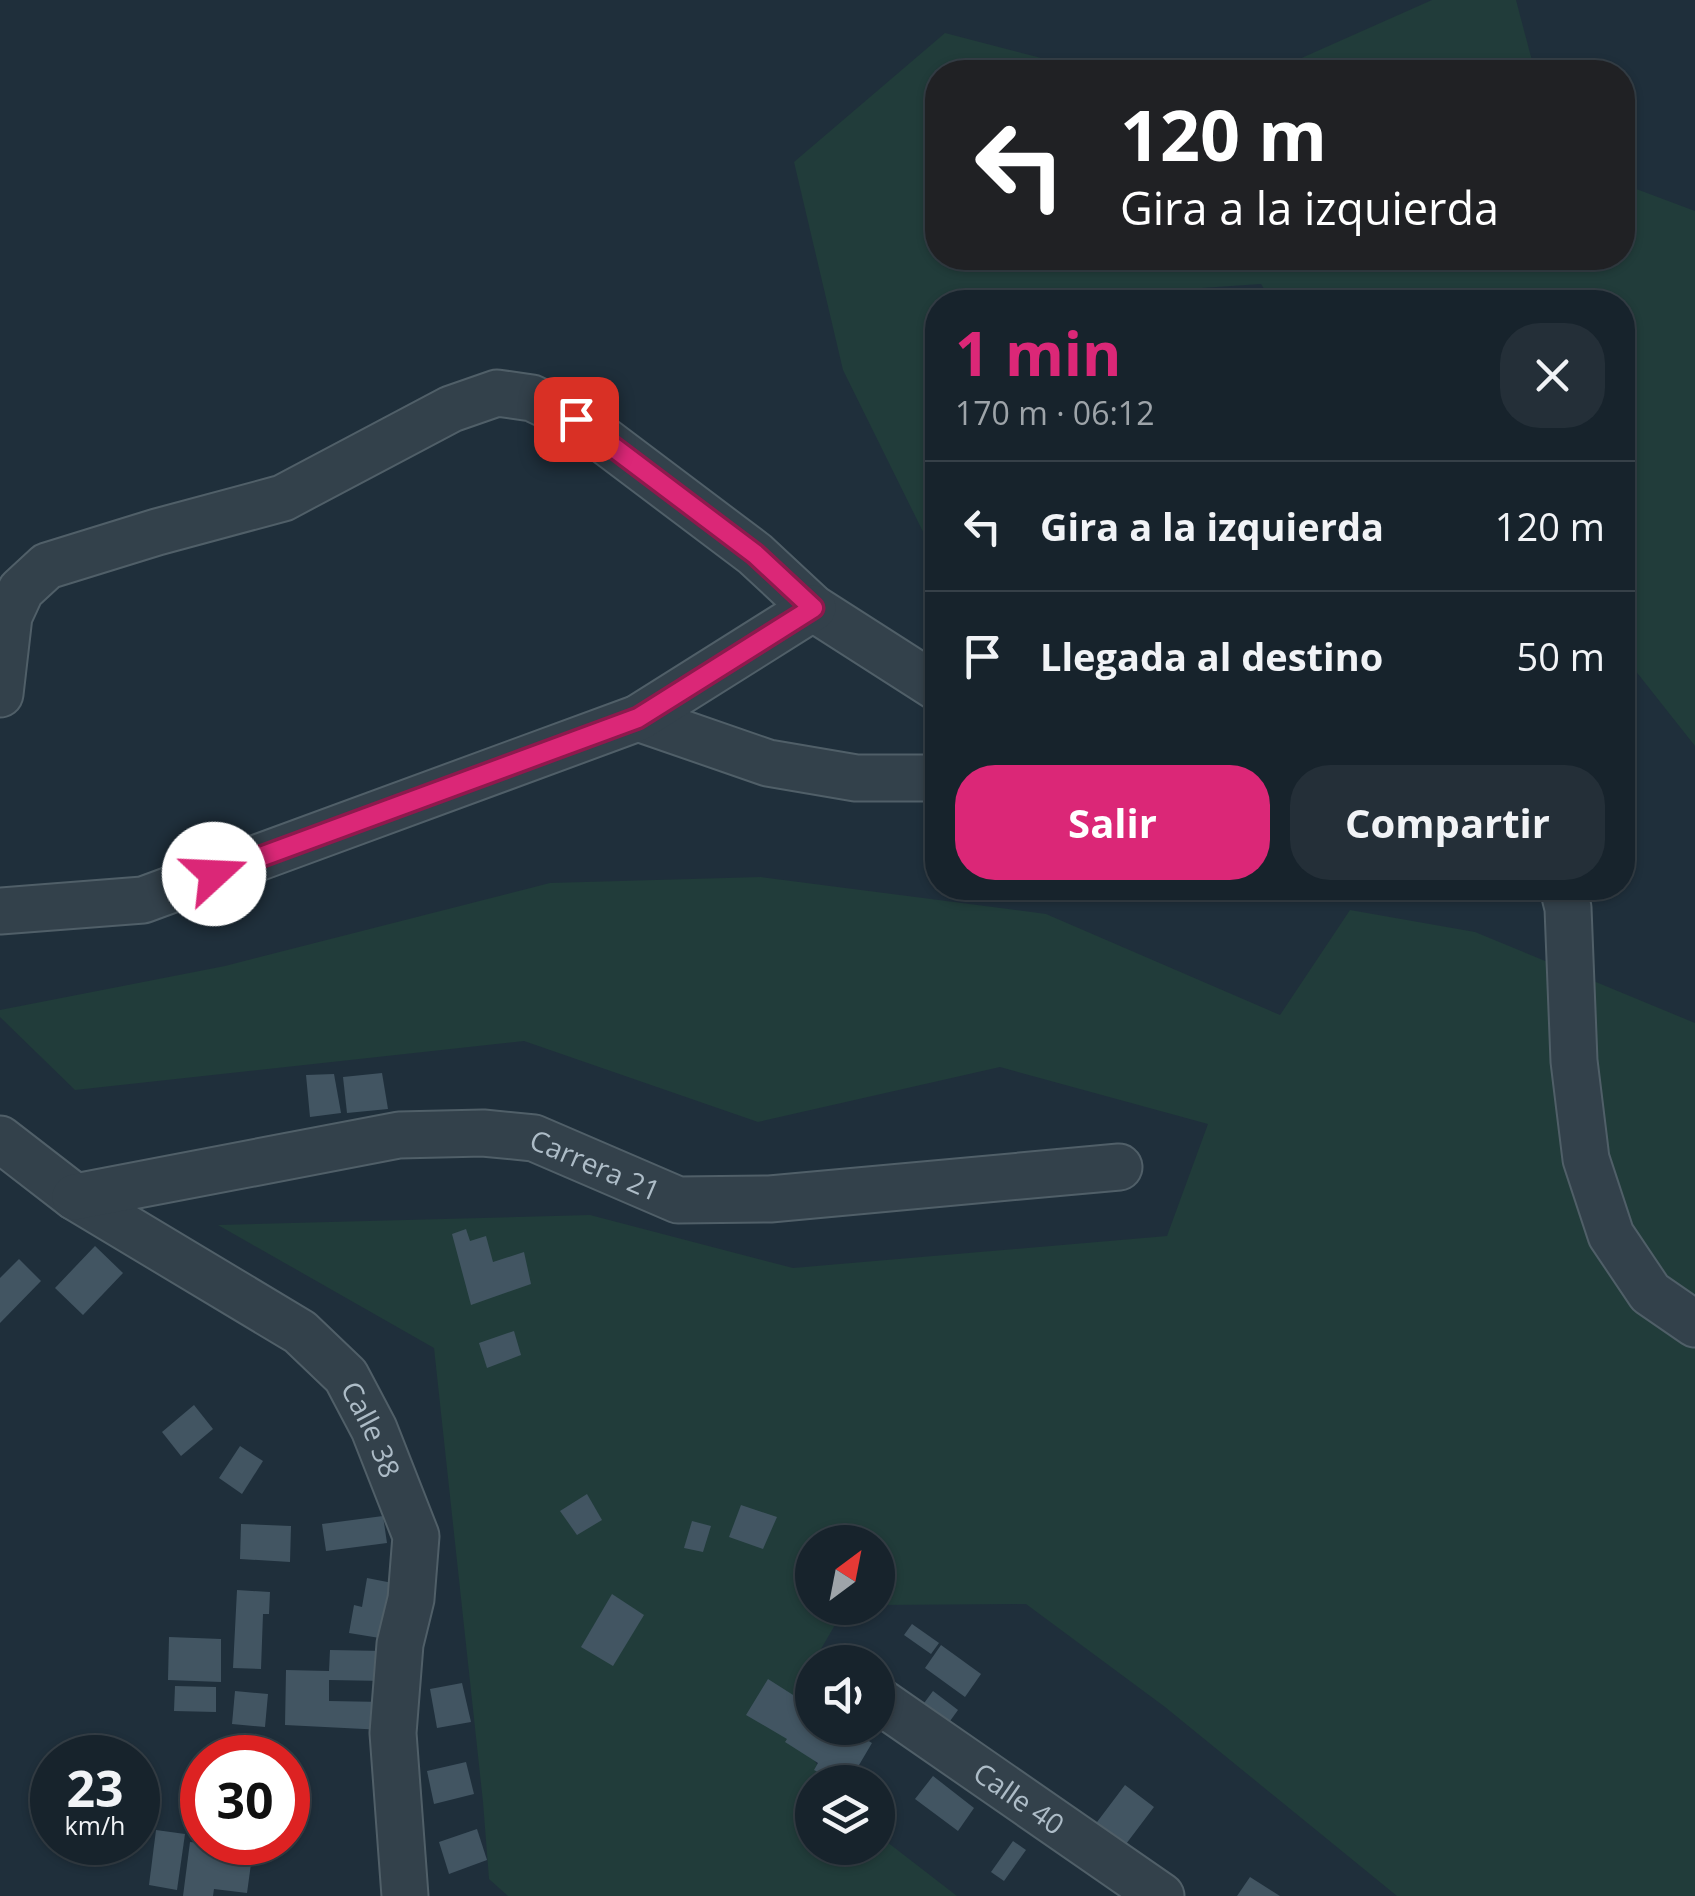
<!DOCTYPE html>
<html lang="es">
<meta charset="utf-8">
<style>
:root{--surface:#17232c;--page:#242f38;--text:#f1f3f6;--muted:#9ea4a9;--line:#364048;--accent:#db2777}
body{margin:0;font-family:"Open Sans",sans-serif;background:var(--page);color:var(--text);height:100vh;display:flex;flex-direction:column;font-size:38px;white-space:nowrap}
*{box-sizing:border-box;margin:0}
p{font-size:32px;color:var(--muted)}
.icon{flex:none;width:55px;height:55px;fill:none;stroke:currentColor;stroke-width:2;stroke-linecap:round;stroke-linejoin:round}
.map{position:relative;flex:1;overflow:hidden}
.details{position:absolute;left:925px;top:290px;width:710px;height:610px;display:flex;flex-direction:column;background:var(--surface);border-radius:40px;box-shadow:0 2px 8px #0004,0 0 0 2px var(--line)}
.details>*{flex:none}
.hud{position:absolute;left:925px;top:60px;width:710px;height:210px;border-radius:40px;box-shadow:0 2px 8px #0004,0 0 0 2px var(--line);background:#202124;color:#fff;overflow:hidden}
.needle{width:65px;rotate:32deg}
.buttons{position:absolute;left:795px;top:1525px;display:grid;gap:20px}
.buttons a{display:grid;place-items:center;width:100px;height:100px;border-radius:50%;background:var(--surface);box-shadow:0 2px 8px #0004,0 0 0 2px var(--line);font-size:50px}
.speed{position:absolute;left:30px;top:1735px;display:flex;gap:20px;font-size:50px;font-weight:700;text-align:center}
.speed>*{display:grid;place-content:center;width:130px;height:130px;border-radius:50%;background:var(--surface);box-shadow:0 2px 8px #0004,0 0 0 2px var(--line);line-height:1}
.speed small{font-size:25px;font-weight:400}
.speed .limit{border:15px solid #d22;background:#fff;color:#111}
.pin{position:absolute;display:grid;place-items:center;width:85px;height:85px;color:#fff;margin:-42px;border-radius:20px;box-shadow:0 5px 15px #0006}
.me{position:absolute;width:110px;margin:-55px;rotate:70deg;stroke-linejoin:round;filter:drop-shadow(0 0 8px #0008)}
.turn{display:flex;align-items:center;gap:35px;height:210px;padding:0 30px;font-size:45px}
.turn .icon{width:130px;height:130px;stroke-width:2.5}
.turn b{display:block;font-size:70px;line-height:85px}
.round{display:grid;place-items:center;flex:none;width:105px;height:105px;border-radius:40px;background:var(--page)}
.head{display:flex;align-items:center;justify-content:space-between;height:170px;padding:0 30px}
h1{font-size:60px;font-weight:700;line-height:75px;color:var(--accent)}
.action{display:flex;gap:20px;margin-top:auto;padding:20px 30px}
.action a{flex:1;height:115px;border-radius:40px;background:var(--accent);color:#fff;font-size:40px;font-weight:700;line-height:115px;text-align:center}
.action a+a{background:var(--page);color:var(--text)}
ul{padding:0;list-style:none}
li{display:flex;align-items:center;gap:30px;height:130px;padding:0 30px;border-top:2px solid var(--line)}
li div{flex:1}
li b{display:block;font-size:38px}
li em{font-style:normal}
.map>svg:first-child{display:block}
.green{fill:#213c3a}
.building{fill:#425562}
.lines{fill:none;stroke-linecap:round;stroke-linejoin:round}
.street-casing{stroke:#505f68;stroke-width:49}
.street{stroke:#33414b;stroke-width:45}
.route-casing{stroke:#8e194d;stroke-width:25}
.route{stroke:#db2777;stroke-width:18}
.labels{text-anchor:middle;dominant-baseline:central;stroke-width:9;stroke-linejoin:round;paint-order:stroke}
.street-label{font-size:28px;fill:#adbcc7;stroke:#18262f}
</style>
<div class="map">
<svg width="1695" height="1896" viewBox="0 0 1695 1896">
<rect width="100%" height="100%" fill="#1f2f3b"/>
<g class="green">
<path d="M1432 0H1516L1535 72H1270Z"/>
<path d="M945 33 1095 72H938V258H1622L1623 184 1695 211V746L1623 655 1622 302H1272L1261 284 1084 296 1083 302H938L937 553 932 550 843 370 794 162Z"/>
<path d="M761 877 1046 914 1280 1015 1350 910 1475 932 1695 1023V1896H1397L1165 1707 1026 1604 878 1605V1542H812V1608H845L784 1712 828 1782H812V1848H878V1835L957 1896H508L489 1879 483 1802 434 1348 218 1225 590 1215 793 1268 1167 1236 1208 1124 1000 1067 758 1122 524 1041 75 1090 0 1017V1010L225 966 550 883Z"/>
</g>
<g class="building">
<path d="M382 1073 388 1109 347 1113 343 1077Z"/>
<path d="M334 1074 341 1113 310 1117 306 1075Z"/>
<path d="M466 1229 470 1241 486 1236 493 1262 524 1252 531 1284 471 1305 452 1234Z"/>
<path d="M95 1246 123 1273 83 1315 55 1288Z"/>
<path d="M19 1259 41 1281 0 1323V1278Z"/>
<path d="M514 1331 521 1355 487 1368 479 1343Z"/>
<path d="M194 1405 213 1429 181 1456 162 1432Z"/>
<path d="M240 1446 263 1461 242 1494 219 1478Z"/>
<path d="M587 1494 602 1520 577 1535 560 1511Z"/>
<path d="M741 1505 777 1517 763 1549 729 1537Z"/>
<path d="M383 1516 387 1543 326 1551 322 1524Z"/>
<path d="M692 1521 711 1526 703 1552 684 1548Z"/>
<path d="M241 1524 291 1526 290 1562 240 1559Z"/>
<path d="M367 1578 408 1586 398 1641 349 1633 354 1605 362 1607Z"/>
<path d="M237 1590 270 1592 269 1614H263L261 1669 233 1668Z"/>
<path d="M612 1594 644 1615 613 1666 581 1647Z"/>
<path d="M912 1624 939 1643 931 1654 904 1635Z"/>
<path d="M169 1637 221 1639V1682L168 1680Z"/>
<path d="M941 1645 981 1674 965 1697 925 1668Z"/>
<path d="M330 1650 385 1651V1681L329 1680V1701L384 1702V1730L285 1725 286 1670 329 1671Z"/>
<path d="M768 1679 812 1707V1728H847L872 1743 849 1782H836L814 1770 818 1763 785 1742 787 1739 746 1715Z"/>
<path d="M462 1683 471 1722 437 1728 430 1689Z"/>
<path d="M175 1686 216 1687V1712L174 1711Z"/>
<path d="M235 1691 268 1694 265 1727 232 1724Z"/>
<path d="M933 1691 958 1710 945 1728 919 1710Z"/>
<path d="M83 1742 96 1758H64Z"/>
<path d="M466 1762 474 1794 434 1804 427 1771Z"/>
<path d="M933 1776 974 1808 958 1831 915 1799Z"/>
<path d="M1125 1785 1154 1807 1126 1844 1110 1833 1106 1840 1091 1830Z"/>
<path d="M477 1829 487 1860 449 1874 439 1842Z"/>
<path d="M156 1830 185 1834 177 1890 149 1885Z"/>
<path d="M1013 1841 1026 1850 1004 1881 991 1872Z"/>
<path d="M190 1842 220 1845V1842H254L247 1893 214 1889 213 1896H183Z"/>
<path d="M1250 1877 1280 1896H1237Z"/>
</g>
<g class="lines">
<defs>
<g id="street">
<path d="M0 694 9 616 21 590 47 566 157 532 283 498 451 409 497 393 532 398 576 419 755 554 813 608 938 688"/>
<path d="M638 718 768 763 856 778H928L938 774"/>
<path d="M1563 888 1568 908 1574 1061 1586 1159 1611 1235 1650 1293 1695 1324"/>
<path d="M0 911 143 900 638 718 813 608"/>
<path id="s1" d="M0 1139 75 1197 300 1332 346 1376 374 1429 416 1536 411 1599 400 1644 393 1733 405 1896"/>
<path id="s2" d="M75 1197 399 1135 483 1133 534 1138 678 1200 770 1199 1119 1167"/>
<path id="s3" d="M878 1700 1161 1896"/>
</g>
</defs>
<use href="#street" class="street-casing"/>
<use href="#street" class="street"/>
</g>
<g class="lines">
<defs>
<path id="route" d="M214 874 638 718 813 608 755 554 576 419"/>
</defs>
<use href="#route" class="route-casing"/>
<use href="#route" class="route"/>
</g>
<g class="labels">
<g class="street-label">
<text stroke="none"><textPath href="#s2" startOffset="532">Carrera 21</textPath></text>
<text stroke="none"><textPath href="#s1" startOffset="480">Calle 38</textPath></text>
<text stroke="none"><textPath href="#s3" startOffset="172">Calle 40</textPath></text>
</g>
</g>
</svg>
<div class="buttons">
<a><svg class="needle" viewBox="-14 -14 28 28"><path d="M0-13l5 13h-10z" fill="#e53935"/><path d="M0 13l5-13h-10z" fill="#9ea4a9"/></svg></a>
<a><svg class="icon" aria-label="sound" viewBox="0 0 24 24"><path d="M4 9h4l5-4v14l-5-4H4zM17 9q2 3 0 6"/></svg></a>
<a><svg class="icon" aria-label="layers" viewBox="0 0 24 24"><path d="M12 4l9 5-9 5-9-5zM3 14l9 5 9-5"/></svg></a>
</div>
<div class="speed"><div>23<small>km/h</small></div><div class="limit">30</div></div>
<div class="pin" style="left:576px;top:419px;background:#d93025"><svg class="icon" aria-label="arrive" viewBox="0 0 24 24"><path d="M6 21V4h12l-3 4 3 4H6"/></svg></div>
<svg class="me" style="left:214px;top:874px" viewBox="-20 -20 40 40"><circle r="19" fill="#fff"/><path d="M0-13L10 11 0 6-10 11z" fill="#db2777"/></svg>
<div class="hud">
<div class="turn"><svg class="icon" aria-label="left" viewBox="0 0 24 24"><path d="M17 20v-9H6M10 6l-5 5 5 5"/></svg><div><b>120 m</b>Gira a la izquierda</div></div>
</div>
<section class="details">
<div class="head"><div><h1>1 min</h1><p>170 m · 06:12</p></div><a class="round"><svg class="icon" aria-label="close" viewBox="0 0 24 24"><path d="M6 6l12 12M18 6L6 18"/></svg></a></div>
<ul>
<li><svg class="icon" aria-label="left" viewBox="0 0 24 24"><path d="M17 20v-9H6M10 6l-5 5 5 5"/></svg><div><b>Gira a la izquierda</b></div><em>120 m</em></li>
<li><svg class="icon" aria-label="arrive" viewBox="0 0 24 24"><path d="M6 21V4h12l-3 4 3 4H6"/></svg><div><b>Llegada al destino</b></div><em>50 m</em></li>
</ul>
<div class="action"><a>Salir</a><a>Compartir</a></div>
</section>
</div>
